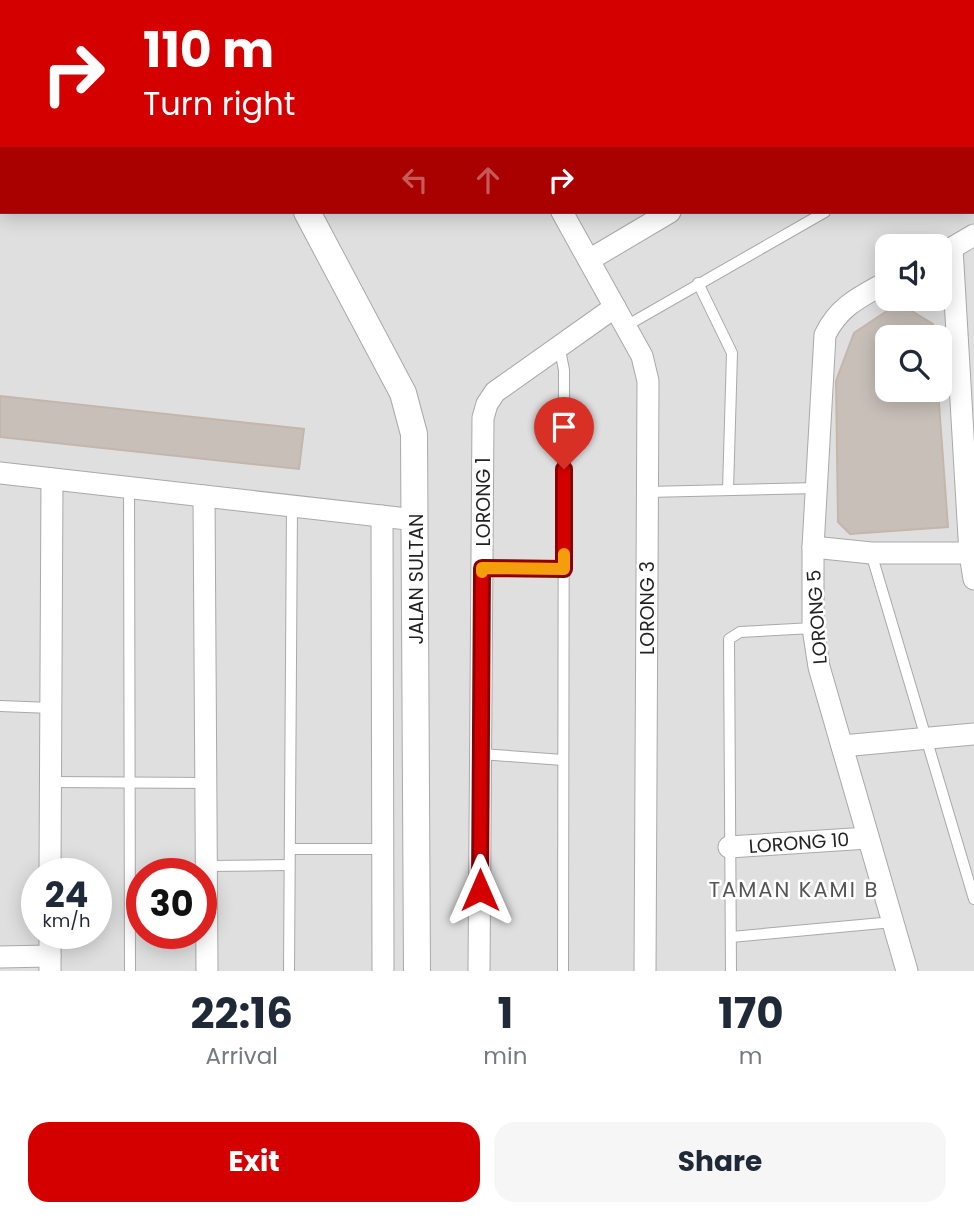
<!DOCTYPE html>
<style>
:root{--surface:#fff;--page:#f6f6f7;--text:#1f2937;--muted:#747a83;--accent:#d40000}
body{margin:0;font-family:Poppins,sans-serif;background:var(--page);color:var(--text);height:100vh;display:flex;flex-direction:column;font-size:26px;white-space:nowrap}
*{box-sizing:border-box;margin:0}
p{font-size:23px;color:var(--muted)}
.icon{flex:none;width:38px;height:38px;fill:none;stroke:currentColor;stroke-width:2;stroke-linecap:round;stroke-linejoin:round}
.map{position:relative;height:971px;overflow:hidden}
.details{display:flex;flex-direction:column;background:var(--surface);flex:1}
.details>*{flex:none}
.guide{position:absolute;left:0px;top:0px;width:975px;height:214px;box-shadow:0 4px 18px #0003;background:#d40000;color:#fff;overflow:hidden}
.fabs{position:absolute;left:875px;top:234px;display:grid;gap:14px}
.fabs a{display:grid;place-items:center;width:77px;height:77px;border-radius:14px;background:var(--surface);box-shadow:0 4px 18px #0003;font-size:35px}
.speed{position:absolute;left:21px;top:858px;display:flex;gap:14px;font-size:35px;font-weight:700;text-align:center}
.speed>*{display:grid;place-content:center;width:91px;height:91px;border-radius:50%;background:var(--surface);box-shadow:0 4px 18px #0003;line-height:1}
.speed small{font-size:18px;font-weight:400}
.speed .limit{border:10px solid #d22;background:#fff;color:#111}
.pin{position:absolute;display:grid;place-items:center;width:60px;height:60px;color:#fff;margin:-72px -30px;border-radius:50% 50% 50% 0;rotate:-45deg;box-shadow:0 0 7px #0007}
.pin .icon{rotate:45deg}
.me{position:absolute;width:77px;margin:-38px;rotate:0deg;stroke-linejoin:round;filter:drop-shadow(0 0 5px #0008)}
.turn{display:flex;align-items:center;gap:24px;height:147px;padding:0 28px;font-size:32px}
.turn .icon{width:91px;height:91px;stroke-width:2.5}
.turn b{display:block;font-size:49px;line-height:60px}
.lanes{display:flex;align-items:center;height:66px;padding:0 28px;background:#0003;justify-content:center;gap:35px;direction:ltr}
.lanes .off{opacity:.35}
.eta{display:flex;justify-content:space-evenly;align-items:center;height:119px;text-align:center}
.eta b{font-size:42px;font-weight:700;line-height:49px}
.cta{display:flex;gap:14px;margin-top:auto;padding:14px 28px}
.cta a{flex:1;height:80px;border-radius:21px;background:var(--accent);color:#fff;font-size:28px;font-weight:700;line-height:80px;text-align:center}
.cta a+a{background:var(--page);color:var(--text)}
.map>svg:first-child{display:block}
.residential{fill:#e0dfdf;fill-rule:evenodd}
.building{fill:#c7bfb8;stroke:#c4b6ab;stroke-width:2}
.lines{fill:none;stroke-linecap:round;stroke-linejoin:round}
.service-casing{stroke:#a9a9a9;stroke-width:12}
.minor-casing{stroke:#a9a9a9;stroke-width:23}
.tertiary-casing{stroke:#a9a9a9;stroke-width:28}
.service{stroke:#fff;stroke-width:10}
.minor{stroke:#fff;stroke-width:21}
.tertiary{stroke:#fff;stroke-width:26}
.route-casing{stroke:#8a0000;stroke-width:18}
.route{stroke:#d40000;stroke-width:12}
.slow{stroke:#f59e0b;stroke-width:12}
.labels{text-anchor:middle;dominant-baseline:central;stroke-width:5;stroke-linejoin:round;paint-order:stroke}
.street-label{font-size:19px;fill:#222;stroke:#fff}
.neighbourhood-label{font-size:21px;letter-spacing:2px;fill:#555;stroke:#fff}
</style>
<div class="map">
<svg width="974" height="971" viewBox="0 0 974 971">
<rect width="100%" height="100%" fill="#f2efe9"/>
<path class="residential" d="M0 0H974V971H0ZM2 2H973V212H2ZM887 247H940V299H887ZM887 338H940V390H887ZM37 873H96V933H37ZM142 873H201V933H142Z"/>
<g class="building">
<path d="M899 303 933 324 934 338H887V390H938L948 527 850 534 838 522 836 381 854 333Z"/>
<path d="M0 396 304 429 299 469 0 437Z"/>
</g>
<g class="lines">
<defs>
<g id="service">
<path d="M698 283 732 353 728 490"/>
<path d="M626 326 825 212"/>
<path d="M559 345 564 370 563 971"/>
<path d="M129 487 130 971"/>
<path d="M647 492 817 488"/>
<path d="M871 553 974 899"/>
<path d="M482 568 564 569"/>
<path d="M0 706 51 708"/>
<path d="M481 754 563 760"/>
<path d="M50 782 206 783"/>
<path d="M290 849H383"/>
<path d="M207 866 289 865"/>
<path d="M731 937 893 922"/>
<path d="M289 971 292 506"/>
<path d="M731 971 729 639 740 632 813 628"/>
</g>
<g id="minor">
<path d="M445 0 446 2"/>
<path d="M798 0V2"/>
<path d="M634 2 637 0"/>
<path d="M973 182H974"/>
<path d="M562 212 642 356 648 381 645 971"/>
<path d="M952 248 970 554 974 579"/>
<path d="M940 255 974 235"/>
<path d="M589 260 670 212"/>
<path d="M887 282C860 297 839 306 825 335L813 547V628L819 667 907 971"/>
<path d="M0 473 416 520"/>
<path d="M204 496 207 971"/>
<path d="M382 516 383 971"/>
<path d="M813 547 871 553H974"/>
<path d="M842 746 974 734"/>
<path d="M729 847 868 838"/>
<path d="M50 873 52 479"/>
<path d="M0 957 50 956"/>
<path d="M50 971V933"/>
<path d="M479 971 483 418 487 404 495 392 615 307"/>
</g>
<g id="tertiary">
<path d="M193 0 194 2"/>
<path d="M307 212 403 393 414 434 417 971"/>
</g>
</defs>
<use href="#service" class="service-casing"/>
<use href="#minor" class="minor-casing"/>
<use href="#tertiary" class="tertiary-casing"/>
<use href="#service" class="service"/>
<use href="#minor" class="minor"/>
<use href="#tertiary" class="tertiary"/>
</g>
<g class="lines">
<defs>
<path id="route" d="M480 890 482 568 564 569V469"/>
</defs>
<use href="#route" class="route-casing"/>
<use href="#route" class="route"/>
<path class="slow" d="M482 572V568L564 569V554"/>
</g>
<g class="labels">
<g class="street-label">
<text transform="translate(483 502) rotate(-90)">LORONG 1</text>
<text transform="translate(416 579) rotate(-90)">JALAN SULTAN</text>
<text transform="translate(647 608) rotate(-90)">LORONG 3</text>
<text transform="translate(817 617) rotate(-94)">LORONG 5</text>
<text transform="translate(799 843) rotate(-4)">LORONG 10</text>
</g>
<g class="neighbourhood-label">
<text x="794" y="889">TAMAN KAMI B</text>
</g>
</g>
</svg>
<div class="fabs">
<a><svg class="icon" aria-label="sound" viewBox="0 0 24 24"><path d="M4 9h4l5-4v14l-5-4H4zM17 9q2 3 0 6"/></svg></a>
<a><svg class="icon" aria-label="search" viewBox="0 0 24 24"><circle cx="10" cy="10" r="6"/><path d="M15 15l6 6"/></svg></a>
</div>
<div class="speed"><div>24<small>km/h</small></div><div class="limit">30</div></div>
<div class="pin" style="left:564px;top:469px;background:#d93025"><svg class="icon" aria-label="arrive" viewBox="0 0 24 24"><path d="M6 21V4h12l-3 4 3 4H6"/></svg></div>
<svg class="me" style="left:480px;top:890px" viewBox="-20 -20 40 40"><path d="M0-17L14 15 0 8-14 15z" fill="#d40000" stroke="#fff" stroke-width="4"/></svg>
<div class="guide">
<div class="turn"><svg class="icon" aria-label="right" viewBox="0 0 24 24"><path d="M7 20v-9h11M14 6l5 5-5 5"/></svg><div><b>110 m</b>Turn right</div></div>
<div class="lanes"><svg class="icon off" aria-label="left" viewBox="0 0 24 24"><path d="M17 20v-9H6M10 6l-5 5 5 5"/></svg><svg class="icon off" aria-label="ahead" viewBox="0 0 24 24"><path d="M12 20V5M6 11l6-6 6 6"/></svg><svg class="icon" aria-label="right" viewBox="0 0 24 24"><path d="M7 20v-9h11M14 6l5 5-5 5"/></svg></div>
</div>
</div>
<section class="details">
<div class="eta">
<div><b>22:16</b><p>Arrival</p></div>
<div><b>1</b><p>min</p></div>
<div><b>170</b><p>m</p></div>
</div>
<div class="cta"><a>Exit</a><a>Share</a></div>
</section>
